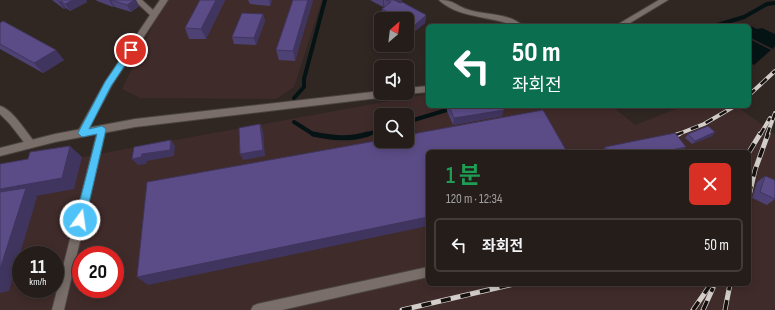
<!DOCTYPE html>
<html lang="ko">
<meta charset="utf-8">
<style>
:root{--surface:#241d1a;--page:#302a27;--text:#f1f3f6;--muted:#a3a2a2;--line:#413b39}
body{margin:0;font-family:"Sofia Sans Condensed","Noto Sans KR",sans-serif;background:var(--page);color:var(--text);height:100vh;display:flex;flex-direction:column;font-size:15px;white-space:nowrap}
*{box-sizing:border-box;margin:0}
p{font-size:13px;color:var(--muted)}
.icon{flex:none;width:22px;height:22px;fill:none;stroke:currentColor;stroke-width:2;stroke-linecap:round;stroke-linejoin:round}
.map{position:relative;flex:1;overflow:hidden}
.side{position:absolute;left:426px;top:150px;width:325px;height:136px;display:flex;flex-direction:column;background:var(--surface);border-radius:6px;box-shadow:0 2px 10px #0003,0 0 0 1px var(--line)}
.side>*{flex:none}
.hud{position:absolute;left:426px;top:24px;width:325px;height:84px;border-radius:6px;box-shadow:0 2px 10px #0003,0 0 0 1px var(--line);background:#0b6e4f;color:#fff;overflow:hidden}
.needle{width:26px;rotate:28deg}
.tools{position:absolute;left:374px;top:12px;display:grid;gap:8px}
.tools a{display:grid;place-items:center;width:40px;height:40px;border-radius:6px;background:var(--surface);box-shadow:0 2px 10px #0003,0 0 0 1px var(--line);font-size:20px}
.speed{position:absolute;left:12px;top:246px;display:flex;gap:8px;font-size:20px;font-weight:700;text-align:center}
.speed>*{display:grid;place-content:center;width:52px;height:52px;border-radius:50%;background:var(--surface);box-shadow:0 2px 10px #0003,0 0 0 1px var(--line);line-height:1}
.speed small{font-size:10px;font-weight:400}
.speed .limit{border:6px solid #d22;background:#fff;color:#111}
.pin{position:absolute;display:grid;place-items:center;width:34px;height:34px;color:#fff;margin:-17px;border:2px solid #fff;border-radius:50%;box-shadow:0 1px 4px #0007}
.me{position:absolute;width:44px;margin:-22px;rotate:14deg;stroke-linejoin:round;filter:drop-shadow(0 0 3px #0008)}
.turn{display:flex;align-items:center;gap:14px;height:84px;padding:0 20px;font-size:18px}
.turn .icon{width:52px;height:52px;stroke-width:2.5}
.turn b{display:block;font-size:28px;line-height:34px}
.round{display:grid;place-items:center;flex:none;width:42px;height:42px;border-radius:6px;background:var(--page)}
.headline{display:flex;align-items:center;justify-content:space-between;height:68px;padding:0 20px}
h1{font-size:24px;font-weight:600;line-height:30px;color:#1e9e55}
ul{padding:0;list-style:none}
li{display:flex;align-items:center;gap:12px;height:54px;margin:0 8px 6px;padding:0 12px;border:2px solid var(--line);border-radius:6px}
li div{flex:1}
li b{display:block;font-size:15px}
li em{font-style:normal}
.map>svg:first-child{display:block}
.industrial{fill:#3f2b2a;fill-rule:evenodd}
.water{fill:#061315}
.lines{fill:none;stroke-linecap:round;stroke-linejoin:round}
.stream-far1{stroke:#061315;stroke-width:4}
.stream{stroke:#061315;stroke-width:5}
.lane-casing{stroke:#4b4440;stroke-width:2}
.street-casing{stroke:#4b4440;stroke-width:2}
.secondary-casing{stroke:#4b4440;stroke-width:2}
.lane{fill:#796e69;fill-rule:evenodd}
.street{fill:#796e69;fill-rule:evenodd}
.secondary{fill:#796e69;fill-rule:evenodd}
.rail-far1-casing{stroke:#d4ceca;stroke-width:4}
.rail-casing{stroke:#d4ceca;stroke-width:5}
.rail-far1{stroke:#15110f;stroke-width:2.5;stroke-dasharray:8;stroke-linecap:butt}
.rail{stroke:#15110f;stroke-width:3.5;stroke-dasharray:10;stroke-linecap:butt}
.wall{fill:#4e4174}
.shaded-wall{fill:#40355e}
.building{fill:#5b4c87;stroke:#40355e}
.route{fill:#4fc3f7;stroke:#337fa1}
</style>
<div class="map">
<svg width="775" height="310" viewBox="0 0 775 310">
<rect width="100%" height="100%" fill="#302723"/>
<g class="industrial">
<path d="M165 0H322L294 87 276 99 140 98 122 89Z"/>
<path d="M428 94V106H612L635 125 684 106H736L775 134V310H0V172ZM381 115H407V141H381ZM428 152H749V284H428ZM21 255H55V289H21ZM81 255H115V289H81Z"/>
</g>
<g class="water">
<path d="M749 25 757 29 762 28 775 34V46L773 49 749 37 748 26Z"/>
<path d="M749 39 771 50 754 65 749 62Z"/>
</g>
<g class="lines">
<g class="stream-far1">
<path d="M714 26 744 17 767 4 775 3"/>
<path d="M294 98 304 87V79L325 0"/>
<path d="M294 122 313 134 318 135"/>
<path d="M407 122 460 106"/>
<path d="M365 135 381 130"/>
</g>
<path class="stream" d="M313 134C332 138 349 140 368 134"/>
<defs>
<g id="lane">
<path d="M102 126 106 129 64 310H52L98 129Z"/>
<path d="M428 267V277L282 310H251L253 306 257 304Z"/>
</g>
<g id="street">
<path d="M134 0H142L153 10 160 0H168L112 85 85 136H79L77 133 105 82 150 15Z"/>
<path d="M439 0C454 0 456 6 469 10 485 15 510 13 523 26 512 26 508 23 499 21 479 16 455 15 439 0Z"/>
<path d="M0 106C12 109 25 130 33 140L35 143 33 146H27L9 123 0 114Z"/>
</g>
<g id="secondary">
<path d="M659 0H668L625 26H615Z"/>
<path d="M428 86V92L407 94 404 93H407V88Z"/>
<path d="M381 91V93H399L395 96 135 127 55 142 0 156V148L55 134 135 119Z"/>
</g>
</defs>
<use href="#lane" class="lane-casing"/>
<use href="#street" class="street-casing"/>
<use href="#secondary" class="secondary-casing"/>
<use href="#lane" class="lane"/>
<use href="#street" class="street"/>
<use href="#secondary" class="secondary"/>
<defs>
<g id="rail-far1">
<path d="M749 95 775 71"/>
<path d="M676 135 704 124 735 106"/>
<path d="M760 135 770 118"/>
<path d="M767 135 775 113"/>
</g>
<g id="rail">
<path d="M666 139 679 134"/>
<path d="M749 152 760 134"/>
<path d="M749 196 755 170 768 134"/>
<path d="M402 310 514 284"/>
<path d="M693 310 711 284"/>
<path d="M703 310 713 288"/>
<path d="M725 310 730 284"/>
</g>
</defs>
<use href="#rail-far1" class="rail-far1-casing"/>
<use href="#rail" class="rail-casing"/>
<use href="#rail-far1" class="rail-far1"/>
<use href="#rail" class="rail"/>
</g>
<g class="wall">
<path d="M52 0H86L87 2 70 11 66 8 64 9Z"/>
<path d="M96 0H136L139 6 131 12 115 7 114 6 113 7 97 1Z"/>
<path d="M200 0H225L206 39H189L185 28Z"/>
<path d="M248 0H272L270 6 250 4Z"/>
<path d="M293 0H313L295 61 279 60 276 50Z"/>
<path d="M370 0H402V1L399 3 426 15 425 23 414 32 407 29V19H387L382 16V9L385 7 384 6 383 7Z"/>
<path d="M263 14 265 21 256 45 234 44 232 37Z"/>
<path d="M0 23 64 60 43 73 0 49Z"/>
<path d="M447 106H503L502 116 453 125 447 111Z"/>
<path d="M715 132 712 136 692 144 685 138 688 134Z"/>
<path d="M605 147 682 152H602Z"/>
<path d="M765 176 775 180V199L767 205 752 198 757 182Z"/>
</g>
<g class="shaded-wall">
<path d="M73 0H86L87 2 70 11 65 4Z"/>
<path d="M109 0H121H111L114 6 113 7Z"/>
<path d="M134 0H136L139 6 131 12 127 5Z"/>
<path d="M216 0H225L206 39 201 29Z"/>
<path d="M269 0H272L270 6Z"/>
<path d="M308 0H313L295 61 293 51Z"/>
<path d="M383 0H384V6L383 7Z"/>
<path d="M394 0H402V1L394 7Z"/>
<path d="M61 1 66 8 64 9 59 2Z"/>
<path d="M263 14 265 21 256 45 254 38Z"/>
<path d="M426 15 425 23 414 32 415 25Z"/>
<path d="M56 50 64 60 43 73 34 63Z"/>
<path d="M504 110 502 116 453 125 454 118Z"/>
<path d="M260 124 263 131 265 156 243 160 240 154Z"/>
<path d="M715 132 712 136 692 144 695 141Z"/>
<path d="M171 140 175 146 174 156 147 161 146 164 138 165 132 159Z"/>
<path d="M70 146 82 157 74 189 36 196 37 197 9 291 0 293V189Z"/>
<path d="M686 147 682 152H662Z"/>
<path d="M428 217V226L148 285 137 277Z"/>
</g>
<g class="building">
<path d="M57 0H73L65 4 61 1 59 2Z"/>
<path d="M111 0H134L127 5Z"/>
<path d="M200 0H216L201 29 185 28Z"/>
<path d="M293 0H308L293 51 276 50Z"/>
<path d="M386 0H394L400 3 402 2 426 15 415 25 408 21 407 22V19H400L382 9 391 2Z"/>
<path d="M242 13 263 14 254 38 232 37Z"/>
<path d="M3 21 56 50 34 63 0 44V23Z"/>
<path d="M449 106H503L504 110 454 118Z"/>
<path d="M543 110 567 152H428V217L137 277 147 182 381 140V141H407V135Z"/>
<path d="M260 124 263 150 240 154 239 128Z"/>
<path d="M708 126 715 132 695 141 688 134Z"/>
<path d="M675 133 686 147 662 152H609L605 147Z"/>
<path d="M171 140 170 150 142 154 141 157 132 159 134 147Z"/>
<path d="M70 146 62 178 0 189V164L28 159 30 152Z"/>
<path d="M765 176 775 180V199L760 192Z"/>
<path d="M26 188 0 269V192Z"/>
</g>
<path class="route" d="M131 47 135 50 111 86 89 129 102 126 106 129 85 220 83 223 80 224 76 223 75 220 97 134 82 137 78 133 105 82 128 48Z"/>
</svg>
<div class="tools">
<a><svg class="needle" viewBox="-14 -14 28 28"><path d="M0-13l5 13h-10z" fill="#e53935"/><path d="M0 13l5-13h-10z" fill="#a3a2a2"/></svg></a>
<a><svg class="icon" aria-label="sound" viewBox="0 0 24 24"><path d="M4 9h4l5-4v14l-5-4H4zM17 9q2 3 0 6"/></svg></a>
<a><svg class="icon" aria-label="search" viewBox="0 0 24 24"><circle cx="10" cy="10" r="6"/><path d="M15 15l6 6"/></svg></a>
</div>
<div class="speed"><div>11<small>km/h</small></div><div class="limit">20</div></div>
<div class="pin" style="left:131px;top:50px;background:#d93025"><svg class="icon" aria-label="arrive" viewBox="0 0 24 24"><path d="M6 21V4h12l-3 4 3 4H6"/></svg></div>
<svg class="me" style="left:80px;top:220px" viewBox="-20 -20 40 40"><circle r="17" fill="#4fc3f7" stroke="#fff" stroke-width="3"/><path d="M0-11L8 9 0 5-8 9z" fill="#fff"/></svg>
<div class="hud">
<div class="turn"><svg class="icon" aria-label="left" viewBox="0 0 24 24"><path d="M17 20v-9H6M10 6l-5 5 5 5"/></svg><div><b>50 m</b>좌회전</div></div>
</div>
<section class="side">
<div class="headline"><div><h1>1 분</h1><p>120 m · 12:34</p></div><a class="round" style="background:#d93025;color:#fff"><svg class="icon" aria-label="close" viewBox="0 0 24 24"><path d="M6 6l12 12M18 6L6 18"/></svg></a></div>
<ul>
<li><svg class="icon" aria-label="left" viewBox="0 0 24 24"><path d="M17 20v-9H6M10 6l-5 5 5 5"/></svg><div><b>좌회전</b></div><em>50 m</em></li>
</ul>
</section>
</div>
